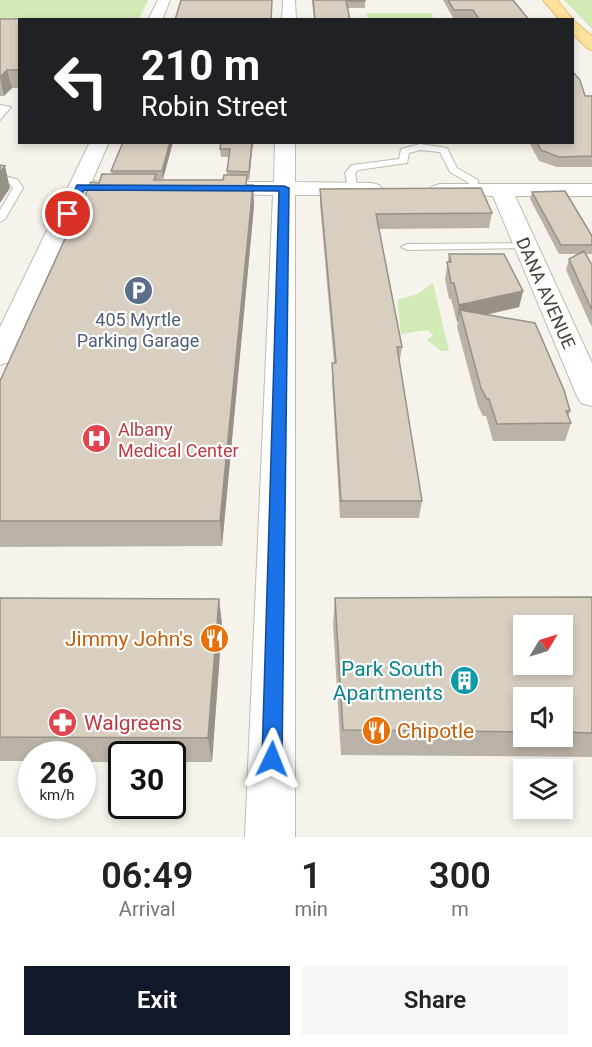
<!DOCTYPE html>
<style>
:root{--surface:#fff;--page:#f6f6f6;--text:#222;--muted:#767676;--accent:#111827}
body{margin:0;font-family:Roboto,sans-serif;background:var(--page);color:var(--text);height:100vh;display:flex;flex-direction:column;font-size:22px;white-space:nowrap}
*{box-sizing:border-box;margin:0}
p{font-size:20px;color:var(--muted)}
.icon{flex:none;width:33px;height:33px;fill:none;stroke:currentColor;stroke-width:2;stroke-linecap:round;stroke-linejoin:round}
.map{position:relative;height:837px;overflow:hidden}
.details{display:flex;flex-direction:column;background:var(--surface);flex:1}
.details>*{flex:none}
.hud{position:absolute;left:18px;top:18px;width:556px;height:126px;border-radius:0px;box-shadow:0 3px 9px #0003;background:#202124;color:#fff;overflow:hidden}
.needle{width:39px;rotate:52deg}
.buttons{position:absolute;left:513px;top:615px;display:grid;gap:12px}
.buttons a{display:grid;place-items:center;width:60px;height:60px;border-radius:0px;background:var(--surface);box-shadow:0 3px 9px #0003;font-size:30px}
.speed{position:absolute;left:18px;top:741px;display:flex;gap:12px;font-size:30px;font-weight:700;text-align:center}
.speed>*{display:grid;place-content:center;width:78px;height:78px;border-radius:50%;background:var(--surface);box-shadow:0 3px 9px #0003;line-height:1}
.speed small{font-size:15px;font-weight:400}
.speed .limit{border:3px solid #111;border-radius:9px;background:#fff;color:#111}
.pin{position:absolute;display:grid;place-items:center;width:51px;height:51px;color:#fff;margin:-26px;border:3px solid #fff;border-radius:50%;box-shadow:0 2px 6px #0007}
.me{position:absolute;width:66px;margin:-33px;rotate:2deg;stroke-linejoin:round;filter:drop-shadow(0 0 4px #0008)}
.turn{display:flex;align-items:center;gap:21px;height:126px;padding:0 24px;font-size:27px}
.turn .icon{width:78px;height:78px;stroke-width:2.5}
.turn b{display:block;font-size:42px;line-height:51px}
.eta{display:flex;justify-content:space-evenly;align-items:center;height:102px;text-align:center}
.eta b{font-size:36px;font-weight:600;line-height:42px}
.button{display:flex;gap:12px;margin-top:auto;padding:12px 24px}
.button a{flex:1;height:69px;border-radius:0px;background:var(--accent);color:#fff;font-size:24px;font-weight:600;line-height:69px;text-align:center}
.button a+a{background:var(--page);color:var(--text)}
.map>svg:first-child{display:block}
.green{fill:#d2eab5}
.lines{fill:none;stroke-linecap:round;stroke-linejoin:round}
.service-casing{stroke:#c2bbae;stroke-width:2}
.minor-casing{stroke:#c2bbae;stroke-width:2}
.primary-casing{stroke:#e6c16a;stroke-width:2}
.service{fill:#fff;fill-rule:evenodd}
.minor{fill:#fff;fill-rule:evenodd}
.primary{fill:#ffe39c;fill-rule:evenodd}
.wall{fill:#bab2a6;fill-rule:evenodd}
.shaded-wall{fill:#979187}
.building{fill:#d8cfc1;stroke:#979187;stroke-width:1.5;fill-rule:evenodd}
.route{fill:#1a73e8;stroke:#114b97;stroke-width:1.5}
.labels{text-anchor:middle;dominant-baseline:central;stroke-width:4.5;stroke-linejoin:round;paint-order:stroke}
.street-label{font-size:18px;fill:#4b4439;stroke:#fff}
.service-label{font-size:18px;fill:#4e5e75;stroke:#fff}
.health-label{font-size:18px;fill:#be3a42;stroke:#fff;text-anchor:start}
.near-food-label{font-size:21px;fill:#c56008;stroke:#fff;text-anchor:end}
.near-culture-label{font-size:21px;fill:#0d838f;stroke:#fff;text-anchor:end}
.near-health-label{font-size:21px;fill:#be3a42;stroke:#fff;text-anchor:start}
</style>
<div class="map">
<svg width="592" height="837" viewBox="0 0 592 837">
<rect width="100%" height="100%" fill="#f6f3ec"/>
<g class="green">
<path d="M0 0H148L139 19 20 20 0 30Z"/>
<path d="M564 0H592V29Z"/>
<path d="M367 13H431L434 19H368Z"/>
<path d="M433 283 449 351H441L427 340 433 335 427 330 401 334 397 300 418 294Z"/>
</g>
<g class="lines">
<defs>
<g id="service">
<path d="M0 105 11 107 0 120Z"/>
<path d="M420 144 447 148 457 168 478 180 479 192H471L469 183 450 172 440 152 420 150 409 153 407 163 358 170 355 173 358 189 353 192 348 189 345 173 352 165 399 159 401 149Z"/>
<path d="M0 174 18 180 23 188 5 219 0 222V210L13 188 10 184 0 180Z"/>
<path d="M525 243 531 246 529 248 407 250 401 247 407 244Z"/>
</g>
<g id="minor">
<path d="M158 0H170L162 20H148Z"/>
<path d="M283 0H295L296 20H282Z"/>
<path d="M90 142H109L92 181 139 183 143 187 139 191 87 193 14 356 10 362 0 365V327Z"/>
<path d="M275 142H295V182L372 183 379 185 383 189 379 193 372 195H295V837H245L273 195 212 194 205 192 201 188 205 184 212 182H274Z"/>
<path d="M440 184H592V196H515L592 363V406L581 403 577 396 493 196 433 194 429 190 433 186Z"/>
</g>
<path id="primary" d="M543 0H557L574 21 592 36V50L587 48 573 34V20H560Z"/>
</defs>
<use href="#service" class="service-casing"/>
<use href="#minor" class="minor-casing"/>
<use href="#primary" class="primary-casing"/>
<use href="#service" class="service"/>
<use href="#minor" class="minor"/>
<use href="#primary" class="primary"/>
</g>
<g class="wall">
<path d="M312 0H365V8H348L350 20H314Z"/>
<path d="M443 0H513L529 20H473L471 18H453Z"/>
<path d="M0 19 20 20V88H12L4 96H0Z"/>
<path d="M585 96H592V167H557L539 161 529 142H573Z"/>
<path d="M123 142H173L163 179H156V180H223L227 175 229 157H221L220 149 221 142H253L249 180H247V185H253L254 206 222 546 0 547V381L99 183 112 174 111 171Z"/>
<path d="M320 189 492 213 489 228 379 229 402 347 399 365 422 501 419 518H340L332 380V363H334L320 204Z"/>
<path d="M532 192 592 236V254H586L592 265V327L588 319 566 270 569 259 580 254H559L530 199Z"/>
<path d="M449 254 523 291 519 307 486 315 570 411 568 417 571 423 565 441H493L486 416H483L478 406 457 327 458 321 457 322 451 299H449L445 279Z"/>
<path d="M592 597V757L341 755 333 624 335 598ZM524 698H562V736H524Z"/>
<path d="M0 598 219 599 222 625 212 762H172V754H122V762H82V754H32V761H0Z"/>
</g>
<g class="shaded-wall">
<path d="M7 70 12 88 4 96 0 77Z"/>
<path d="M170 142H173L163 179 162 171Z"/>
<path d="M252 142H253L249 180V172Z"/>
<path d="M5 166 10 188 0 203V172Z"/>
<path d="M253 185 254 206 222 546 220 521Z"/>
<path d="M523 291 519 307 463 320 460 310 458 321 457 322 459 305Z"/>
<path d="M219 599 222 625 212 762 208 738Z"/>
</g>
<g class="building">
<path d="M181 0H272L271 20H175Z"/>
<path d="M313 0H365V1H346L350 20H315Z"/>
<path d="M448 0H513L529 20 479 19 473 10H454Z"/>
<path d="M0 19H119L118 20H20V70H7L0 77Z"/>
<path d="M573 72 580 80 585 96H592V156L559 157 541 150 537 142H573Z"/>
<path d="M123 142H170L162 171H111Z"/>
<path d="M221 142H252L249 172 227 171 230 149H220Z"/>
<path d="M0 165 5 166 0 172Z"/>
<path d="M102 174H156L154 180H223L224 175H247L246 185H253L220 521H0V381L91 182 99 183Z"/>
<path d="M481 188 492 213 376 214 402 347H397L422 501H341L332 363H336L320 189Z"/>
<path d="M565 191 592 236V245H561L532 192Z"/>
<path d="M584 251 592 265V310L569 259Z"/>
<path d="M449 254H504L523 291 459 305 454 283H451L447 262H451Z"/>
<path d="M460 310 535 323 564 390 570 411H566L571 423 497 424 489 399H487L481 388Z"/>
<path d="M592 597V733L562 732V698H524V732L343 730 335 598ZM524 626H562V664H524Z"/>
<path d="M0 598 219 599 208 738 0 737Z"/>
</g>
<path class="route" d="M77 185 284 186 289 188 282 759 279 767 272 770 265 767 262 759 279 191 84 190 71 217H64L63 214Z"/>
<defs>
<symbol id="parking-disc" viewBox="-11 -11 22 22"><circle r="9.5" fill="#5c6f8a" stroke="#fff"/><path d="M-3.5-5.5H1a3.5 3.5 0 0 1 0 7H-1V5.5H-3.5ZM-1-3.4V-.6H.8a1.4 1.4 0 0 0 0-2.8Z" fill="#fff"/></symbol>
<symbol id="hospital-disc" viewBox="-11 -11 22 22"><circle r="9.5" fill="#e0444e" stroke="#fff"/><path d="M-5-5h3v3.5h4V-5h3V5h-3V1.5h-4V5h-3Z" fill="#fff"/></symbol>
<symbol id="restaurant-disc" viewBox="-11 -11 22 22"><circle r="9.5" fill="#e8710a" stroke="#fff"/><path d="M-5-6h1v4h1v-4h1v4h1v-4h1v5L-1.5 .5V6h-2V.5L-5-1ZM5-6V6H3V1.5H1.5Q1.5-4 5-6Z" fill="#fff"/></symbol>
<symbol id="building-disc" viewBox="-11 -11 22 22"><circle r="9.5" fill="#0f9aa8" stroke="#fff"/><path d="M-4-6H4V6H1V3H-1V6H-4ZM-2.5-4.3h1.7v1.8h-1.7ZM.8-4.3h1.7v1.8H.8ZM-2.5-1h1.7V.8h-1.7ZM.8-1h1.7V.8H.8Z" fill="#fff"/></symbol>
<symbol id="pharmacy-disc" viewBox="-11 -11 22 22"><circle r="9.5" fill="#e0444e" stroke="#fff"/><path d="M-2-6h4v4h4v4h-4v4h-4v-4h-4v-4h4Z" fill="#fff"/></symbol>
</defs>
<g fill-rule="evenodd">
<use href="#parking-disc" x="122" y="274" width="33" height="33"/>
<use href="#hospital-disc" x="80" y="422" width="33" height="33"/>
<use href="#restaurant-disc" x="198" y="622" width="33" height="33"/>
<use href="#building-disc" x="448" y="664" width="33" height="33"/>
<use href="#pharmacy-disc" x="46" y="706" width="33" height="33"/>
<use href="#restaurant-disc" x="360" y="714" width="33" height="33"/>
</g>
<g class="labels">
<g class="street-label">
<text transform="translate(546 293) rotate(66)">DANA AVENUE</text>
</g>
<g class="service-label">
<text x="138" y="319">405 Myrtle<tspan x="138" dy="21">Parking Garage</tspan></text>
</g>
<g class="health-label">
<text x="118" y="429">Albany<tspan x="118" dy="21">Medical Center</tspan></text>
</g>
<g class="near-food-label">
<text x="193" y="639">Jimmy John's</text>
<text x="397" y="731" text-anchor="start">Chipotle</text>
</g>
<g class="near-culture-label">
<text x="443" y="669">Park South<tspan x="443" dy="24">Apartments</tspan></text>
</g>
<g class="near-health-label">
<text x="84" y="723">Walgreens</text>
</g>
</g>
</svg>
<div class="buttons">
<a><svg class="needle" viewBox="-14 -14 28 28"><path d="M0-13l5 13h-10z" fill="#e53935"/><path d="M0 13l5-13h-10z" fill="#767676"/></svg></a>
<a><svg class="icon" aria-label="sound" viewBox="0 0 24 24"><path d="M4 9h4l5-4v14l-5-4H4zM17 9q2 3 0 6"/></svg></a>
<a><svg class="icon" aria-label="layers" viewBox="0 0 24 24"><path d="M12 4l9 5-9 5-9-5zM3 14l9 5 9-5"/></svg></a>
</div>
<div class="speed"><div>26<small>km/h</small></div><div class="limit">30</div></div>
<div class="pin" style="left:68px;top:214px;background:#d93025"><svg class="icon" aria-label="arrive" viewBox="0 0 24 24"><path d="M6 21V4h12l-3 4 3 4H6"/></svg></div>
<svg class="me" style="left:272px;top:759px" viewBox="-20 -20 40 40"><path d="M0-17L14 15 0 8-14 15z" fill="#1a73e8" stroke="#fff" stroke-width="4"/></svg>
<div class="hud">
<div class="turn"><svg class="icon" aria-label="left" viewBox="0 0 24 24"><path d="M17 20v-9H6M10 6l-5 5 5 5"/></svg><div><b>210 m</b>Robin Street</div></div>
</div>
</div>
<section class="details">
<div class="eta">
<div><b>06:49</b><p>Arrival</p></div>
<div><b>1</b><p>min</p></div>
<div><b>300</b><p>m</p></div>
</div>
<div class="button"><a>Exit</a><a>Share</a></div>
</section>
